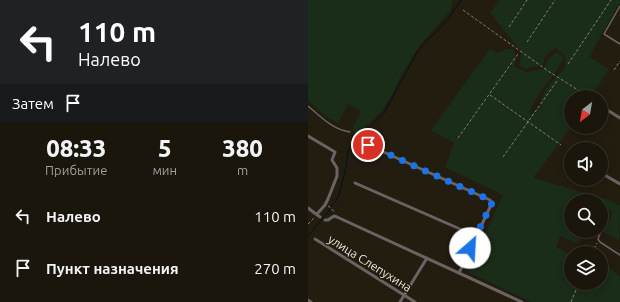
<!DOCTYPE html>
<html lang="ru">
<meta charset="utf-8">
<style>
:root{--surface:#1a160c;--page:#231f15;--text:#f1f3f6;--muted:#9f9f9d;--line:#38352d}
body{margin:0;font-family:Ubuntu,sans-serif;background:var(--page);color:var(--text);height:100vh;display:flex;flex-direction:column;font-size:15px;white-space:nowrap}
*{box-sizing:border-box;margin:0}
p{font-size:13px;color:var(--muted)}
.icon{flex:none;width:22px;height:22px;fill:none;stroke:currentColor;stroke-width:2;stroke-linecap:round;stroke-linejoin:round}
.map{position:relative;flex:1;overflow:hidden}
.side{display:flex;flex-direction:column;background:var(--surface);width:308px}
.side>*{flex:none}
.banner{background:#202124;color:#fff;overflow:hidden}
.needle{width:26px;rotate:211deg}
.controls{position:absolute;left:256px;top:90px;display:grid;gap:8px}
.controls a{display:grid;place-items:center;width:44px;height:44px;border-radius:50%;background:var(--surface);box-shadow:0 2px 10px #0003,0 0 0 1px var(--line);font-size:20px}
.pin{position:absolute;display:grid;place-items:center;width:34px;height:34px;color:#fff;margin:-17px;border:2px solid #fff;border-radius:50%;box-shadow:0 1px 4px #0007}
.me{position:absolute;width:44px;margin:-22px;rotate:26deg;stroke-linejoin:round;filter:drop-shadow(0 0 3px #0008)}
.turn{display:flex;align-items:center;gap:14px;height:84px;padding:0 12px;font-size:18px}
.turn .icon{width:52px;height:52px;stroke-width:2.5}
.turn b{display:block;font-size:28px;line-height:34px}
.then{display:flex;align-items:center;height:38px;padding:0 12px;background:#0003;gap:8px;font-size:15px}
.eta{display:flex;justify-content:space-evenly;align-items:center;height:68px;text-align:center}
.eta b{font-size:24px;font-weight:800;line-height:28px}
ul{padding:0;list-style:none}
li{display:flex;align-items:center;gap:12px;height:52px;padding:0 12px}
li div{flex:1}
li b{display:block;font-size:15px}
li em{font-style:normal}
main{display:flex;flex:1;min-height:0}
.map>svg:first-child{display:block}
.green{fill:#1a2d19}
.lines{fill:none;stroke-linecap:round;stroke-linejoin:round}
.stream{stroke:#001023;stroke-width:1}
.path{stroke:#857f74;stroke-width:1;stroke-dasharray:3 2;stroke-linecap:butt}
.service{stroke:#6b6263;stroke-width:1.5}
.minor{stroke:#6b6263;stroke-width:3}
.route{stroke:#1a73e8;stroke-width:7;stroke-dasharray:0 12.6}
.labels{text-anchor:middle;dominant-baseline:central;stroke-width:3;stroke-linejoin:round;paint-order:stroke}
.street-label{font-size:12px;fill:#e9e5dc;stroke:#231d10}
</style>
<main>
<section class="side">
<div class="banner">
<div class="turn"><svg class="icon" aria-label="left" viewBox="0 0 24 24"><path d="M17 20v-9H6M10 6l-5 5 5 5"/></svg><div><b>110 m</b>Налево</div></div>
<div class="then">Затем<svg class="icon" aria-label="arrive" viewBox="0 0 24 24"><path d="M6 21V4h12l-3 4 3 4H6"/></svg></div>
</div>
<div class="eta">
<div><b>08:33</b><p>Прибытие</p></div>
<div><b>5</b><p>мин</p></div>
<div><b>380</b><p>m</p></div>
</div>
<ul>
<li><svg class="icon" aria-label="left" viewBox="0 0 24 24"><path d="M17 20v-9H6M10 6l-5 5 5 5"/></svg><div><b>Налево</b></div><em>110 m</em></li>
<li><svg class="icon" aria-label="arrive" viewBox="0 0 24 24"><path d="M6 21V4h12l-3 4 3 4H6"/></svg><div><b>Пункт назначения</b></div><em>270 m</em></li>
</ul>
</section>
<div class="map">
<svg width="312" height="302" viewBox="0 0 312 302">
<rect width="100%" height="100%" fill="#231d10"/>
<g class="green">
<path d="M0 0H145L142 11 112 45 91 79 86 91 73 112 49 134 44 131 53 111 40 104 30 123 18 117 0 100Z"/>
<path d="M192 0H312V2L286 48 282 57 301 69 283 97H263V127L225 178 301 200 312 206 311 240 295 232 305 212 293 208V201H263V231H276L270 244 252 236 248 247 263 255V283H293V264L303 269 312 277V302H223L160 272 195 195 137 167 146 143 123 130 182 49 190 53 198 49H204L208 55 207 67 219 72 235 69 240 59 249 52 256 57C247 78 228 91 221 115L233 107C233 90 246 80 257 68V56L248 48 237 56 235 65 218 69 211 65 214 51C202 40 193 25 182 13Z"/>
</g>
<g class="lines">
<path class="stream" d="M0 236 20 212 24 205 28 201 31 195 38 167 40 150 44 143 54 135 76 113 109 52 118 41 128 32 140 19 153 0"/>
<g class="path">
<path d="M155 10 240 71 281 97"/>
<path d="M201 27 219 0"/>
<path d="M219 42 247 0"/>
<path d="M260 64 303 0"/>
<path d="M306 70 312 61"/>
<path d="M182 95 253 145"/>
<path d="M150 138 210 54"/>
<path d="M195 157 249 81"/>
<path d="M20 206 23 208 27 213"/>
<path d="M0 224 7 217"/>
<path d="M284 253 289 243"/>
<path d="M263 302 271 283"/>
</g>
<g class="service">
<path d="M312 6 296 34 312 44"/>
<path d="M0 106C12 116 25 130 42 132"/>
<path d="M293 230 296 222"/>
<path d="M293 231 290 239 292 242 312 255"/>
</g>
<g class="minor">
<path d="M293 106 312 118"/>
<path d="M0 136 27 152 24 160 29 168V176L20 199 17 205 9 214"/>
<path d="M60 145 182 200 184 203 151 273"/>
<path d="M293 173 312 184"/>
<path d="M47 183 168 236"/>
<path d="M0 208 12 217"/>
<path d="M17 220H20L26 216 29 217 214 302"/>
<path d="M7 239 107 302"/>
<path d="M0 300 3 302"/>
<path d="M92 302 119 258"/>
</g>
</g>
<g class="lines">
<path class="route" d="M60 145 182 200 184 203 162 248"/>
</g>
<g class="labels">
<g class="street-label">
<text transform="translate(62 263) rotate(32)">улица Слепухина</text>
</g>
</g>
</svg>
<div class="controls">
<a><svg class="needle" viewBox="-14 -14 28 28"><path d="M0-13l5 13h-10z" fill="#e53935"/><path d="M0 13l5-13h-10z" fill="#9f9f9d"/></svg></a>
<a><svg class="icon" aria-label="sound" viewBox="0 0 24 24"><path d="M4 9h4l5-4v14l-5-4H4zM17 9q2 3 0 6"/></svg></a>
<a><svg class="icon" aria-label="search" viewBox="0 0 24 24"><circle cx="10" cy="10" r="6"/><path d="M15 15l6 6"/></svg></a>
<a><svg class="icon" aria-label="layers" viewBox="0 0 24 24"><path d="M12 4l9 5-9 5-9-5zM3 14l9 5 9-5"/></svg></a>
</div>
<div class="pin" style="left:60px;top:145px;background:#d93025"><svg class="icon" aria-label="arrive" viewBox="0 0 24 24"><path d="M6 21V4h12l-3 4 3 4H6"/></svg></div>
<svg class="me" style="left:162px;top:248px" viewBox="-20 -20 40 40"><circle r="19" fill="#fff"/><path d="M0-13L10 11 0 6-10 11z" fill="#1a73e8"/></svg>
</div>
</main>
